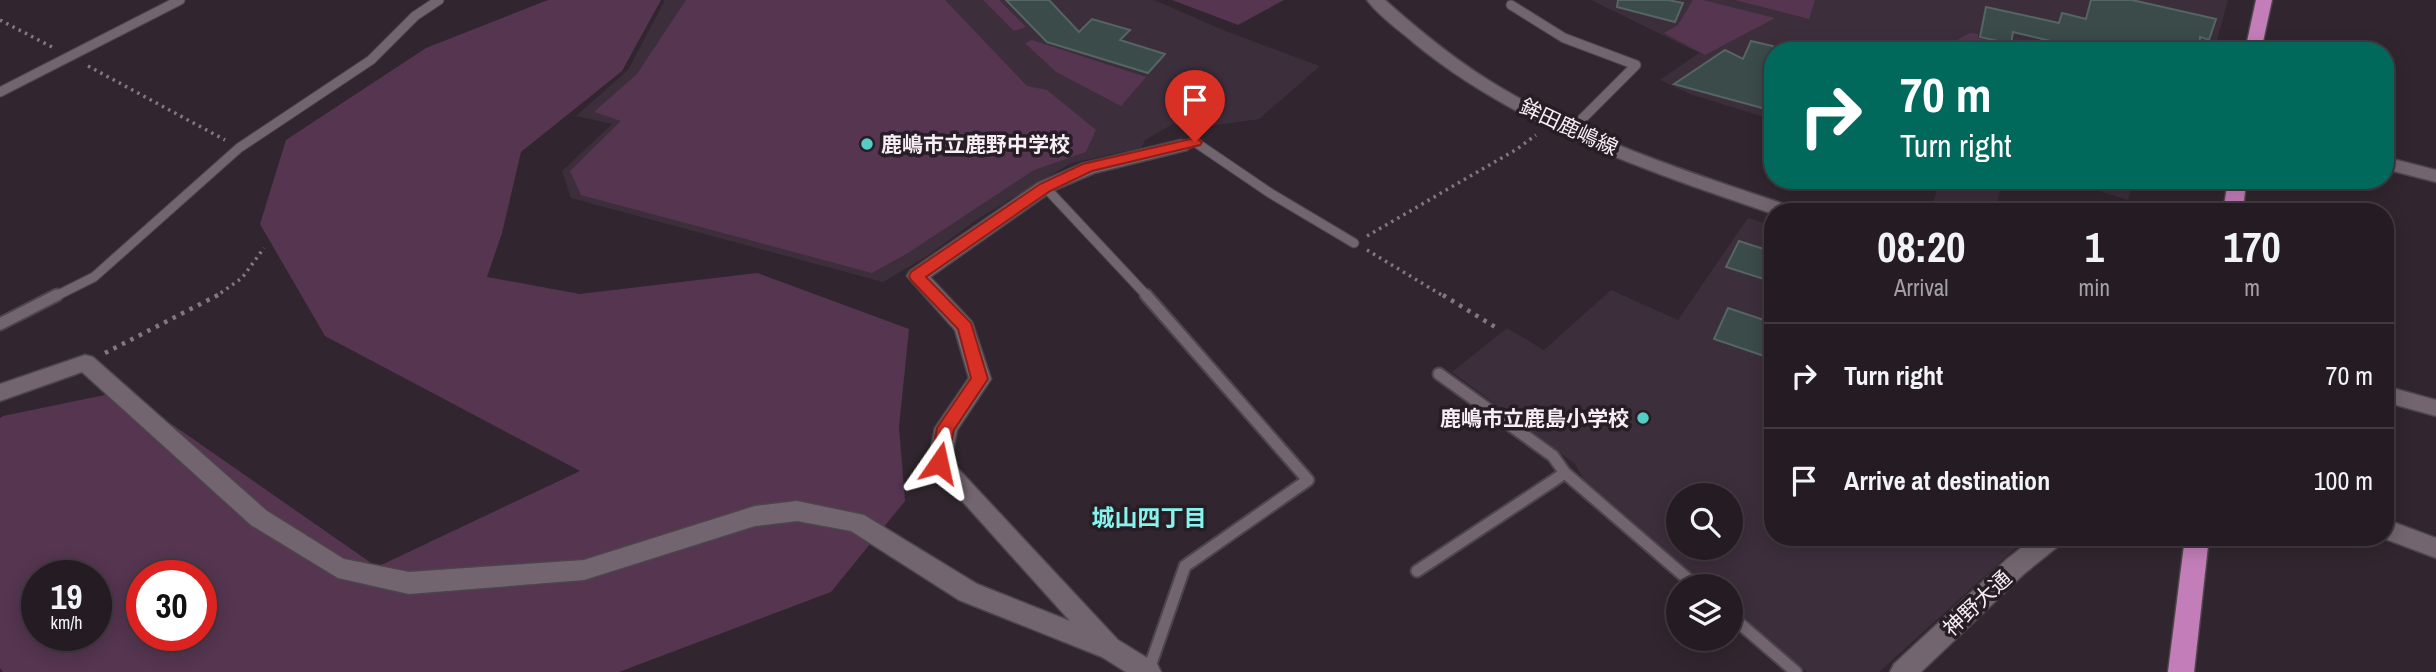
<!DOCTYPE html>
<meta charset="utf-8">
<style>
:root{--surface:#251c23;--page:#312930;--text:#f1f3f6;--muted:#a3a1a6;--line:#423a41}
body{margin:0;font-family:"Archivo Narrow","Noto Sans JP",sans-serif;background:var(--page);color:var(--text);height:100vh;display:flex;flex-direction:column;font-size:26px;white-space:nowrap}
*{box-sizing:border-box;margin:0}
p{font-size:23px;color:var(--muted)}
.icon{flex:none;width:38px;height:38px;fill:none;stroke:currentColor;stroke-width:2;stroke-linecap:round;stroke-linejoin:round}
.map{position:relative;flex:1;overflow:hidden}
.panel{position:absolute;left:1764px;top:203px;width:630px;height:343px;display:flex;flex-direction:column;background:var(--surface);border-radius:28px;box-shadow:0 4px 18px #0003,0 0 0 2px var(--line)}
.panel>*{flex:none}
.hud{position:absolute;left:1764px;top:42px;width:630px;height:147px;border-radius:28px;box-shadow:0 4px 18px #0003,0 0 0 2px var(--line);background:#00695c;color:#fff;overflow:hidden}
.fabs{position:absolute;left:1666px;top:483px;display:grid;gap:14px}
.fabs a{display:grid;place-items:center;width:77px;height:77px;border-radius:50%;background:var(--surface);box-shadow:0 4px 18px #0003,0 0 0 2px var(--line);font-size:35px}
.speed{position:absolute;left:21px;top:560px;display:flex;gap:14px;font-size:35px;font-weight:700;text-align:center}
.speed>*{display:grid;place-content:center;width:91px;height:91px;border-radius:50%;background:var(--surface);box-shadow:0 4px 18px #0003,0 0 0 2px var(--line);line-height:1}
.speed small{font-size:18px;font-weight:400}
.speed .limit{border:10px solid #d22;background:#fff;color:#111}
.pin{position:absolute;display:grid;place-items:center;width:60px;height:60px;color:#fff;margin:-72px -30px;border-radius:50% 50% 50% 0;rotate:-45deg;box-shadow:0 0 7px #0007}
.pin .icon{rotate:45deg}
.me{position:absolute;width:77px;margin:-38px;rotate:11deg;stroke-linejoin:round;filter:drop-shadow(0 0 5px #0008)}
.turn{display:flex;align-items:center;gap:24px;height:147px;padding:0 21px;font-size:32px}
.turn .icon{width:91px;height:91px;stroke-width:2.5}
.turn b{display:block;font-size:49px;line-height:60px}
.eta{display:flex;justify-content:space-evenly;align-items:center;height:119px;text-align:center}
.eta b{font-size:42px;font-weight:700;line-height:49px}
ul{padding:0;list-style:none}
li{display:flex;align-items:center;gap:21px;height:105px;padding:0 21px;border-top:2px solid var(--line)}
li div{flex:1}
li b{display:block;font-size:26px}
li em{font-style:normal}
.map>svg:first-child{display:block}
.built{fill:#3d2e3b;fill-rule:evenodd}
.green{fill:#553550;fill-rule:evenodd}
.building{fill:#3a4b4a;stroke:#546564;stroke-width:2}
.lines{fill:none;stroke-linecap:round;stroke-linejoin:round}
.lane-far1-casing{stroke:#4d454c;stroke-width:11}
.lane-casing{stroke:#4d454c;stroke-width:15}
.street-casing{stroke:#4d454c;stroke-width:3}
.secondary-casing{stroke:#4d454c;stroke-width:3}
.primary-casing{stroke:#4d454c;stroke-width:3}
.path-far1{stroke:#827880;stroke-width:3.5;stroke-dasharray:2.5 4.5;stroke-linecap:butt}
.path{stroke:#827880;stroke-width:4.5;stroke-dasharray:3.5 6;stroke-linecap:butt}
.lane-far1{stroke:#72656f;stroke-width:9}
.lane{stroke:#72656f;stroke-width:11}
.street{fill:#72656f;fill-rule:evenodd}
.secondary{fill:#72656f;fill-rule:evenodd}
.primary{fill:#c37eb9;fill-rule:evenodd}
.route{fill:#d93025;stroke:#8d1f18;stroke-width:2}
.poi-dot{fill:#54cdc7;stroke:#271d25;stroke-width:2.5}
.labels{text-anchor:middle;dominant-baseline:central;stroke-width:7;stroke-linejoin:round;paint-order:stroke}
.street-label{font-size:21px;fill:#f6eef4;stroke:#271d25}
.poi-label{font-size:21px;font-weight:bold;fill:#f6eef4;stroke:#271d25;text-anchor:start}
.neighbourhood-label{font-size:23px;font-weight:bold;fill:#88f3ed;stroke:#271d25}
</style>
<div class="map">
<svg width="2436" height="672" viewBox="0 0 2436 672">
<rect width="100%" height="100%" fill="#31262f"/>
<g class="built">
<path d="M665 0H1154L1223 30 1320 66 1259 119 1189 129 1173 124 1145 140 1141 148 1071 163 979 218 927 256 883 282 571 198 562 171 612 124 576 116 628 70Z"/>
<path d="M1591 0H2228L2214 51H1773V120L1690 94 1660 80 1699 53Z"/>
<path d="M1905 180H1997L2002 182 1995 212H1930L1937 190Z"/>
<path d="M2063 180H2134L2128 200Z"/>
<path d="M1748 218 1773 226V537H2028L1879 672H1807L1731 606V586H1707L1583 478 1575 464 1452 372 1507 328 1544 350 1611 290 1678 320ZM1678 495H1731V548H1678Z"/>
</g>
<g class="green">
<path d="M548 0H661L622 71 521 152 502 233 487 277 580 294 757 273 909 329 899 427 905 501 831 592 619 672H3L0 668V418L3 416 124 391 377 567 580 471 325 336 260 224 286 140 426 48ZM37 576H96V635H37ZM142 576H201V635H142Z"/>
<path d="M686 0H945L1027 86 1047 90 1096 130 1086 152 1034 170 908 253 872 273 581 195 570 171 621 121 594 112 637 74Z"/>
<path d="M983 0H999L1026 27 1014 31Z"/>
<path d="M1172 0H1284L1238 25Z"/>
<path d="M1693 0H1703L1775 18 1705 55 1664 33 1678 25Z"/>
<path d="M1735 0H1815L1809 19Z"/>
<path d="M1970 33 1978 34V38L2013 46 2015 43 2025 51 1956 50 1957 40Z"/>
<path d="M1032 40 1146 77 1121 106 1056 72 1025 43Z"/>
</g>
<g class="building">
<path d="M1006 0H1049L1079 32 1092 19 1130 30 1120 40 1165 54 1148 73 1047 42Z"/>
<path d="M1618 0H1668L1683 3 1675 22 1617 7Z"/>
<path d="M2091 0H2132L2216 19 2209 40 2200 37V51H2092L2013 32 2011 44 1980 37 1986 7 2059 23 2062 13 2086 19Z"/>
<path d="M1751 41 1773 46V111L1674 84 1725 50 1743 59Z"/>
<path d="M1739 241 1773 252V282L1726 267Z"/>
<path d="M1728 308 1773 323V359L1714 339Z"/>
</g>
<g class="lines">
<defs>
<g id="lane-far1">
<path d="M1511 5 1564 38 1636 65 1571 130"/>
<path d="M0 92 180 0"/>
<path d="M1181 146 1195 142 1270 193 1354 243"/>
<path d="M1045 187 1148 297"/>
<path d="M54 297 94 277 239 148 371 60 415 16 439 0"/>
</g>
<g id="lane">
<path d="M1146 295 1308 480 1185 566 1148 672"/>
<path d="M0 324 57 295"/>
<path d="M1439 374 1553 456 1565 473 1696 586"/>
<path d="M1417 571 1565 473"/>
<path d="M1731 616 1796 672"/>
</g>
<g id="street">
<path d="M1181 140 1187 142 1190 146 1187 150 1094 173 1052 191 930 277 972 322 991 379 957 430 951 461 1118 640 1157 664 1161 672H1126L1102 657 959 600 851 531 797 521 755 526 584 580 409 594 338 578 251 525 82 372 0 401V384L85 355 93 357 267 511 344 559 409 572 584 560 755 506 797 501 864 515 977 584 1070 621 928 463 935 428 969 378 955 330 907 276 910 271 1038 183 1081 164Z"/>
<path d="M2385 157 2436 170V182L2385 169Z"/>
<path d="M2385 519 2436 538V558L2380 537H2385Z"/>
<path d="M2035 537H2065L2061 544 2025 573 1921 672H1890L1894 664 2007 559Z"/>
</g>
<g id="secondary">
<path d="M1367 0H1385C1422 33 1460 64 1503 89 1593 142 1695 174 1793 207L1795 212H1773V214C1647 171 1518 128 1414 43 1399 30 1379 16 1367 0Z"/>
<path d="M2385 386 2436 400V416L2385 402Z"/>
</g>
<g id="primary">
<path d="M2256 0H2272L2261 51H2245Z"/>
<path d="M2228 180H2246L2243 212H2223Z"/>
<path d="M2185 537H2209L2194 672H2168Z"/>
</g>
</defs>
<use href="#lane-far1" class="lane-far1-casing"/>
<use href="#lane" class="lane-casing"/>
<use href="#street" class="street-casing"/>
<use href="#secondary" class="secondary-casing"/>
<use href="#primary" class="primary-casing"/>
<g class="path-far1">
<path d="M0 20 52 47"/>
<path d="M88 66 225 140"/>
<path d="M1367 236 1517 149 1536 135"/>
<path d="M1367 250 1445 297"/>
<path d="M215 297 242 278 264 248"/>
</g>
<g class="path">
<path d="M1443 295 1495 327"/>
<path d="M105 353 218 295"/>
</g>
<use href="#lane-far1" class="lane-far1"/>
<use href="#lane" class="lane"/>
<use href="#street" class="street"/>
<use href="#secondary" class="secondary"/>
<use href="#primary" class="primary"/>
</g>
<path class="route" d="M1195 138 1202 142 1200 145 1092 171 1050 191 926 277 971 323 988 379 954 430 945 468H933L930 463 937 428 971 378 958 329 911 280 909 276 911 272 1040 184 1083 164Z"/>
<g class="poi-dot">
<circle cx="867" cy="144" r="7"/>
<circle cx="1643" cy="418" r="7"/>
</g>
<g class="labels">
<g class="street-label">
<text transform="translate(1569 127) rotate(25)">鉾田鹿嶋線</text>
<text transform="translate(1977 603) rotate(-43)">神野大通</text>
</g>
<g class="poi-label">
<text x="881" y="144">鹿嶋市立鹿野中学校</text>
<text x="1629" y="418" text-anchor="end">鹿嶋市立鹿島小学校</text>
</g>
<g class="neighbourhood-label">
<text x="1149" y="517">城山四丁目</text>
</g>
</g>
</svg>
<div class="fabs">
<a><svg class="icon" aria-label="search" viewBox="0 0 24 24"><circle cx="10" cy="10" r="6"/><path d="M15 15l6 6"/></svg></a>
<a><svg class="icon" aria-label="layers" viewBox="0 0 24 24"><path d="M12 4l9 5-9 5-9-5zM3 14l9 5 9-5"/></svg></a>
</div>
<div class="speed"><div>19<small>km/h</small></div><div class="limit">30</div></div>
<div class="pin" style="left:1195px;top:142px;background:#d93025"><svg class="icon" aria-label="arrive" viewBox="0 0 24 24"><path d="M6 21V4h12l-3 4 3 4H6"/></svg></div>
<svg class="me" style="left:939px;top:463px" viewBox="-20 -20 40 40"><path d="M0-17L14 15 0 8-14 15z" fill="#d93025" stroke="#fff" stroke-width="4"/></svg>
<div class="hud">
<div class="turn"><svg class="icon" aria-label="right" viewBox="0 0 24 24"><path d="M7 20v-9h11M14 6l5 5-5 5"/></svg><div><b>70 m</b>Turn right</div></div>
</div>
<section class="panel">
<div class="eta">
<div><b>08:20</b><p>Arrival</p></div>
<div><b>1</b><p>min</p></div>
<div><b>170</b><p>m</p></div>
</div>
<ul>
<li><svg class="icon" aria-label="right" viewBox="0 0 24 24"><path d="M7 20v-9h11M14 6l5 5-5 5"/></svg><div><b>Turn right</b></div><em>70 m</em></li>
<li><svg class="icon" aria-label="arrive" viewBox="0 0 24 24"><path d="M6 21V4h12l-3 4 3 4H6"/></svg><div><b>Arrive at destination</b></div><em>100 m</em></li>
</ul>
</section>
</div>
